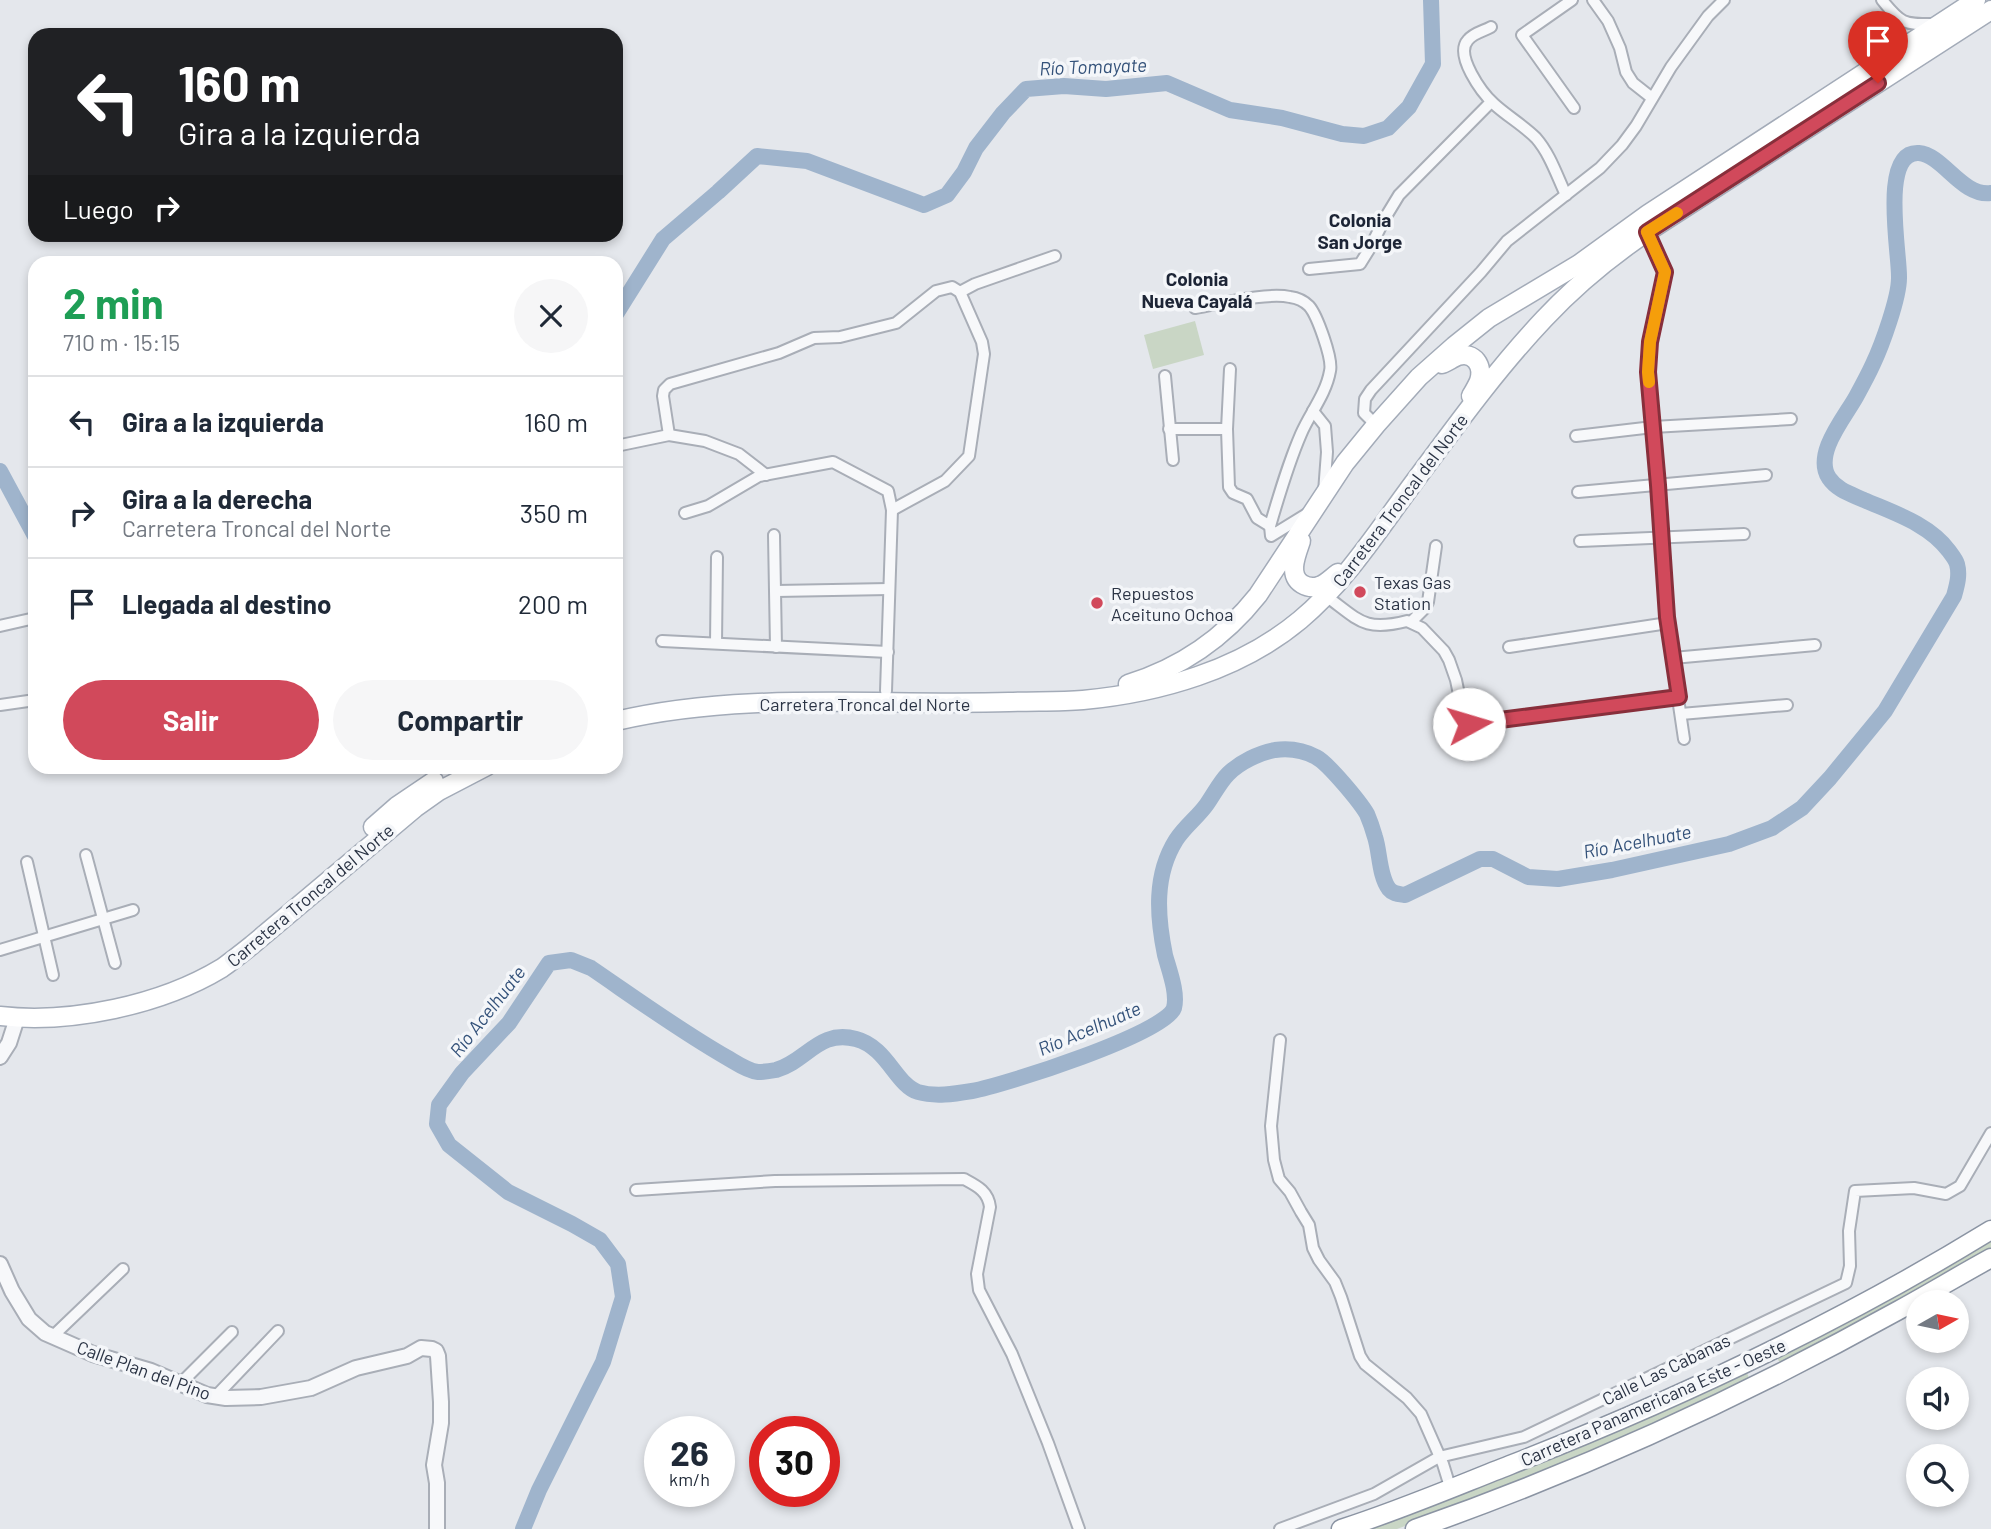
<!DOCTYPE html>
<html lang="es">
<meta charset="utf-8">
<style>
:root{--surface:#fff;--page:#f6f6f7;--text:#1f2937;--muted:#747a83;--line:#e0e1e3;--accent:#d1495b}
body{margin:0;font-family:Barlow,sans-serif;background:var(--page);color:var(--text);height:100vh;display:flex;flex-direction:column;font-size:26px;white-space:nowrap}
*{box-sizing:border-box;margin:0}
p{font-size:23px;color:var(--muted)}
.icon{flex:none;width:38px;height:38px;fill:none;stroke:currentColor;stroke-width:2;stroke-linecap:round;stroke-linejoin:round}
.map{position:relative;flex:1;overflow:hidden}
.side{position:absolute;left:28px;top:256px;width:595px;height:518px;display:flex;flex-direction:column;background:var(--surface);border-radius:21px;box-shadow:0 4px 10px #0003}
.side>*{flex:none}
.hud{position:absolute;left:28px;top:28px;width:595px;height:214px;border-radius:21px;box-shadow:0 4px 10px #0003;background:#202124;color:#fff;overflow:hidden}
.needle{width:46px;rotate:81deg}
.fabs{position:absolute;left:1906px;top:1290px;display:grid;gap:14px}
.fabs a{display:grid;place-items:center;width:63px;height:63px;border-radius:50%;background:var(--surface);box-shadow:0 4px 10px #0003;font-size:35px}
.speed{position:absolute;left:644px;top:1416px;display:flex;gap:14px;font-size:35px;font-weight:700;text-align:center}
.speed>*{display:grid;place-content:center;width:91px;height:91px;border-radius:50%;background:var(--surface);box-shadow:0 4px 10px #0003;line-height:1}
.speed small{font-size:18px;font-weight:400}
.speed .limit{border:10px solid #d22;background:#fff;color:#111}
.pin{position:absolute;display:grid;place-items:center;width:60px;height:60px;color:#fff;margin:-72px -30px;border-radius:50% 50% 50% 0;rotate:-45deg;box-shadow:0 0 7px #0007}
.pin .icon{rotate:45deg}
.me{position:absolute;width:77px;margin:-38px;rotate:84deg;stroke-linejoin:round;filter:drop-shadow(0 0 5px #0008)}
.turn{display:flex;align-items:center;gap:24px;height:147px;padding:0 35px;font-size:32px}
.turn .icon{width:91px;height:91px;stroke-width:2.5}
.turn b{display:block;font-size:49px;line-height:60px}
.then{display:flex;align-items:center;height:66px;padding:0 35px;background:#0003;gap:14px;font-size:26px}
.round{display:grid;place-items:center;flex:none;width:74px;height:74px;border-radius:37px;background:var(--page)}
.overview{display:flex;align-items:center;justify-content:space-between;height:119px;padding:0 35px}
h1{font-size:42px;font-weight:700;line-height:52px;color:#1e9e55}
.primary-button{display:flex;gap:14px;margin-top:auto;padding:14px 35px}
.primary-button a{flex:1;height:80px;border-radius:42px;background:var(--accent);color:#fff;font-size:28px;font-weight:700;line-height:80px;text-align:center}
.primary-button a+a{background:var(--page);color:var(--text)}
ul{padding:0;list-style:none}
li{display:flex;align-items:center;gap:21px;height:91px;padding:0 35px;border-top:2px solid var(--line)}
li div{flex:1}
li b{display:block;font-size:26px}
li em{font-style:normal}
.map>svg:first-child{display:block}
.green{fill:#c9d6c5}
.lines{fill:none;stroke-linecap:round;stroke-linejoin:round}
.river{stroke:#9fb4cc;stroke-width:16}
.minor-casing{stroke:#a9aeb7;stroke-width:14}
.tertiary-casing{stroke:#a9aeb7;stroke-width:18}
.primary-casing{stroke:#a3abb8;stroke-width:21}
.trunk-casing{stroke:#8b94a3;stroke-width:21}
.minor{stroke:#f7f8fa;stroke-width:10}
.tertiary{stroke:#f7f8fa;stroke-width:14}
.primary{stroke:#fff;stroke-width:18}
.trunk{stroke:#fff;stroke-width:18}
.route-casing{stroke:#882f3b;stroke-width:18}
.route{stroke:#d1495b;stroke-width:12}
.slow{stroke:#f59e0b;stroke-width:12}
.poi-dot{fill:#d1495b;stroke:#f4f6f9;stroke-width:2.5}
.labels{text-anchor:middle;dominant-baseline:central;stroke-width:7;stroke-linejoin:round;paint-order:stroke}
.street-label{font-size:18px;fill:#2b3445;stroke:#f4f6f9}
.poi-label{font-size:18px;fill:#2b3445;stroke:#f4f6f9;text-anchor:start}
.water-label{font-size:19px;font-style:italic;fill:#34527a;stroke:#f4f6f9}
.neighbourhood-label{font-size:19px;font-weight:bold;fill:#1d2536;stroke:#f4f6f9}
</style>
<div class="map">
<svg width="1991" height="1529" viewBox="0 0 1991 1529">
<rect width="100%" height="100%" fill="#e4e7ec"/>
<g class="green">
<path d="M1195 321 1204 355 1153 369 1144 335Z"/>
<path d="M1991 1236V1250L1898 1302 1782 1364 1778 1360 1779 1355Z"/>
<path d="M1745 1371 1748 1375 1749 1380 1607 1446 1468 1502 1397 1529H1359Z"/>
</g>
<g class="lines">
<g class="river">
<path d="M616 314 663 239 718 192 757 156 807 161 924 205 947 195 964 172 976 148 1003 113 1026 89 1064 86 1106 89 1167 83 1230 110 1282 118 1342 134 1364 136 1388 128 1409 107 1433 64 1431 0"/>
<path d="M0 471 35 536"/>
<path d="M523 1529 539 1490 603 1362 623 1297 618 1264 600 1240 572 1224 508 1192 449 1145 437 1124 439 1105 462 1073 509 1023 549 963 571 960 591 968C635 998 679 1030 726 1057 735 1062 747 1071 758 1072 763 1072 771 1071 776 1070 807 1061 819 1029 856 1039 887 1047 896 1085 918 1092 935 1097 954 1094 972 1091 1002 1086 1167 1033 1174 1008 1178 993 1169 970 1165 955 1157 916 1154 875 1176 840 1185 826 1198 817 1207 804 1214 794 1220 782 1228 774 1240 762 1259 753 1275 750 1290 748 1303 750 1316 757 1328 763 1360 802 1367 814 1370 821 1373 830 1375 837 1380 852 1379 876 1389 889 1393 894 1399 894 1405 895L1480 859H1493L1528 877 1558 879 1612 870 1729 844 1772 828 1802 808 1830 778 1885 711 1954 596C1957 585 1960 575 1957 564 1956 560 1952 555 1949 551 1929 524 1894 513 1864 500 1851 494 1837 490 1829 478 1813 454 1845 417 1856 397 1862 386 1868 375 1873 364 1882 345 1899 298 1899 278 1900 255 1879 150 1919 153 1943 155 1962 197 1991 193"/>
</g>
<defs>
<g id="minor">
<path d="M1572 0 1522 35 1574 108"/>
<path d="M1593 0 1608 21 1620 48 1626 72 1633 83 1652 98"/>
<path d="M1882 0C1902 25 1904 24 1935 24"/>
<path d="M1491 27C1484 31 1473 33 1468 40 1454 55 1482 93 1494 104 1507 116 1523 125 1536 138 1550 154 1557 176 1566 195"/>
<path d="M1647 232 1665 272 1650 342 1648 372 1658 485 1666 617 1684 739"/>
<path d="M1309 269 1360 264 1370 248 1385 218 1399 195 1491 102"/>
<path d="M960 292 975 284 1055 256"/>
<path d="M1195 308C1220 304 1267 292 1290 297 1298 298 1304 301 1309 306 1317 315 1333 359 1330 371 1326 394 1310 413 1301 434 1288 464 1279 495 1270 526L1271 536 1310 512"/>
<path d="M1230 369 1227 429 1229 487 1233 493 1247 499 1257 518 1270 526"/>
<path d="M1165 376 1173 460"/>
<path d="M1313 411 1325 426 1327 452 1324 492"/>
<path d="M1376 425 1364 413 1365 399 1371 390 1481 272 1507 241 1600 168 1622 145 1636 126 1671 67 1708 16 1724 0"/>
<path d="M1169 429H1227"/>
<path d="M669 435 663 396 664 390 670 384 779 353 814 338 840 337 896 323 936 291 952 287 960 292 982 342 984 354 969 456 945 481 892 510"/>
<path d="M1576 436 1653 427 1791 419"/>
<path d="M616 446 669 435 705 441 739 454 766 475"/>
<path d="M1578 492 1766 475"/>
<path d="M685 513 708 506 759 476 833 462 888 491 892 510 886 691"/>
<path d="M774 535 776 647"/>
<path d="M1580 541 1744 534"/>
<path d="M776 591 889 589"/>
<path d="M1326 596C1359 620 1364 632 1407 621L1422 628 1444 651 1449 660 1456 680 1464 719 1466 723 1469 724 1679 697"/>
<path d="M1411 622 1425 608 1428 602 1436 546"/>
<path d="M0 626 35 618"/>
<path d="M662 641 888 652"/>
<path d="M716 643 717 557"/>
<path d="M1509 647 1668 623"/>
<path d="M1673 658 1815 645"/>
<path d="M0 705 35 700"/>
<path d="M1681 714 1787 705"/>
<path d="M86 855 115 963"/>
<path d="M27 862 53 975"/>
<path d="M0 950 133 910"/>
<path d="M1280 1040 1271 1126 1274 1160 1279 1179 1290 1192 1301 1212 1309 1225 1313 1248 1319 1260 1335 1282 1341 1297 1360 1356 1365 1364 1407 1398 1421 1414 1443 1464 1451 1490"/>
<path d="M636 1190 775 1181 964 1179C977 1186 988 1191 990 1207L977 1274 979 1290 1012 1354 1048 1443 1079 1529"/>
<path d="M53 1336 123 1269"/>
<path d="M180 1384 232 1332"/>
<path d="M216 1396 278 1331"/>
<path d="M1280 1529 1374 1494 1439 1457 1524 1437 1846 1283 1850 1266 1849 1231 1855 1191 1914 1188 1946 1194 1960 1186 1991 1133"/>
</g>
<g id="tertiary">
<path d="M0 1057 9 1043 17 1018"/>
<path d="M0 1264 12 1291 29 1319 45 1333 93 1354 151 1371 207 1395 226 1398 261 1397 311 1388 356 1368 407 1356 421 1348 432 1349 436 1351 438 1356 441 1402V1423L434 1465 437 1483V1529"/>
</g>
<g id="primary">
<path d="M1442 364C1447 362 1453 358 1458 356 1474 351 1484 366 1479 381 1477 386 1474 391 1471 396"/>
<path d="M1301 541C1297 553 1287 575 1302 584 1307 587 1313 588 1319 586 1326 584 1332 577 1338 573"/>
<path d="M1128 684C1180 668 1224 638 1258 595L1345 463 1376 425 1419 377 1454 346 1489 318 1579 264 1648 214 1976 0"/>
<path d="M616 721C744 691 879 706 1009 702 1034 701 1059 702 1083 700 1159 693 1240 670 1300 620 1343 584 1373 538 1406 493 1450 434 1493 373 1544 319 1575 286 1610 257 1647 232L1991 10"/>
<path d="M373 827 397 806 434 781"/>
<path d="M0 1016C71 1024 161 1005 222 968 232 961 242 953 252 945L415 808 439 791 487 766"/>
</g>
<g id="trunk">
<path d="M1341 1529C1398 1511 1454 1487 1510 1465 1676 1400 1838 1324 1991 1230"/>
<path d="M1415 1529C1581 1471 1744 1396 1899 1310 1930 1293 1960 1275 1991 1258"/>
</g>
</defs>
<use href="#minor" class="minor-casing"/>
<use href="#tertiary" class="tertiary-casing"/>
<use href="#primary" class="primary-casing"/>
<use href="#trunk" class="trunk-casing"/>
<use href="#minor" class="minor"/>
<use href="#tertiary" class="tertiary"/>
<use href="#primary" class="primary"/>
<use href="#trunk" class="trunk"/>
</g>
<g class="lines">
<defs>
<path id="route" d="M1469 724 1679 697 1667 617 1658 485 1648 372 1650 342 1665 272 1647 232 1878 83"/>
</defs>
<use href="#route" class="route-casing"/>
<use href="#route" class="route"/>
<path class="slow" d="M1649 382 1648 372 1650 342 1665 272 1647 232 1677 213"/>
</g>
<g class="poi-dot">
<circle cx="1360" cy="592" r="7"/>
<circle cx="1097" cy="603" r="7"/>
</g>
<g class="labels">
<g class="street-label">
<text transform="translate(1400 500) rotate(-53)">Carretera Troncal del Norte</text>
<text x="865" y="704">Carretera Troncal del Norte</text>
<text transform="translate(310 895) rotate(-40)">Carretera Troncal del Norte</text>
<text transform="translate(1666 1369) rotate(-26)">Calle Las Cabanas</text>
<text transform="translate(144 1370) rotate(20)">Calle Plan del Pino</text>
<text transform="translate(1653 1402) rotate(-24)">Carretera Panamericana Este - Oeste</text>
</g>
<g class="poi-label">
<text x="1374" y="582">Texas Gas<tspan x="1374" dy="21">Station</tspan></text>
<text x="1111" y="593">Repuestos<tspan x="1111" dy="21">Aceituno Ochoa</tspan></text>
</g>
<g class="water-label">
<text transform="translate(1093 66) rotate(-2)">Río Tomayate</text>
<text transform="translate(1637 841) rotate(-11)">Río Acelhuate</text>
<text transform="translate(487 1011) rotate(-52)">Río Acelhuate</text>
<text transform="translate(1089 1028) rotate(-23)">Río Acelhuate</text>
</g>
<g class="neighbourhood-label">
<text x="1360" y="219">Colonia<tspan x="1360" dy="22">San Jorge</tspan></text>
<text x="1197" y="278">Colonia<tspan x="1197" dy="22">Nueva Cayalá</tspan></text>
</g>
</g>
</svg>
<div class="fabs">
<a><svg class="needle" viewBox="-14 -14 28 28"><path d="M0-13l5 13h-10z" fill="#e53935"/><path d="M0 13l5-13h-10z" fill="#747a83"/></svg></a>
<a><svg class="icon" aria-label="sound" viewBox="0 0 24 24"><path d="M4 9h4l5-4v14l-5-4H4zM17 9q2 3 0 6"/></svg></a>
<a><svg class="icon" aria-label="search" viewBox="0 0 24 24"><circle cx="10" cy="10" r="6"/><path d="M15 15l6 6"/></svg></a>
</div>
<div class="speed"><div>26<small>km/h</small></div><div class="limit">30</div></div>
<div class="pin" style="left:1878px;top:83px;background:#d93025"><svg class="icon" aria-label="arrive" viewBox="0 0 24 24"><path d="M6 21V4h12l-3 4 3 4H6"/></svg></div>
<svg class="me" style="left:1469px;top:724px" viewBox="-20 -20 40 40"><circle r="19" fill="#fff"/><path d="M0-13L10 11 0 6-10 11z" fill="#d1495b"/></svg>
<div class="hud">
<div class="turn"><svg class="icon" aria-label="left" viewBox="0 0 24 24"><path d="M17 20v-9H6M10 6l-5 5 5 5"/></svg><div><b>160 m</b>Gira a la izquierda</div></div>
<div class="then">Luego<svg class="icon" aria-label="right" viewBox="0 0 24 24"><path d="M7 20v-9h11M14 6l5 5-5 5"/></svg></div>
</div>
<section class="side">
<div class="overview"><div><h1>2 min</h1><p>710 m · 15:15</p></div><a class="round"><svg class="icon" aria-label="close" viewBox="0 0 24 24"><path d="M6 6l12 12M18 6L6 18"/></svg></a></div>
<ul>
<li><svg class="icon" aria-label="left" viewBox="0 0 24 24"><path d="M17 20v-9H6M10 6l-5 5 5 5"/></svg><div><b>Gira a la izquierda</b></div><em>160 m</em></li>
<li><svg class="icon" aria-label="right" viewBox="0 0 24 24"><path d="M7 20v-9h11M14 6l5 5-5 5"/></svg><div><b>Gira a la derecha</b><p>Carretera Troncal del Norte</p></div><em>350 m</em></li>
<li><svg class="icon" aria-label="arrive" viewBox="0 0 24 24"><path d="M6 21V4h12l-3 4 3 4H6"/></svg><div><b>Llegada al destino</b></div><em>200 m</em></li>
</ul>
<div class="primary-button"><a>Salir</a><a>Compartir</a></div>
</section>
</div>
